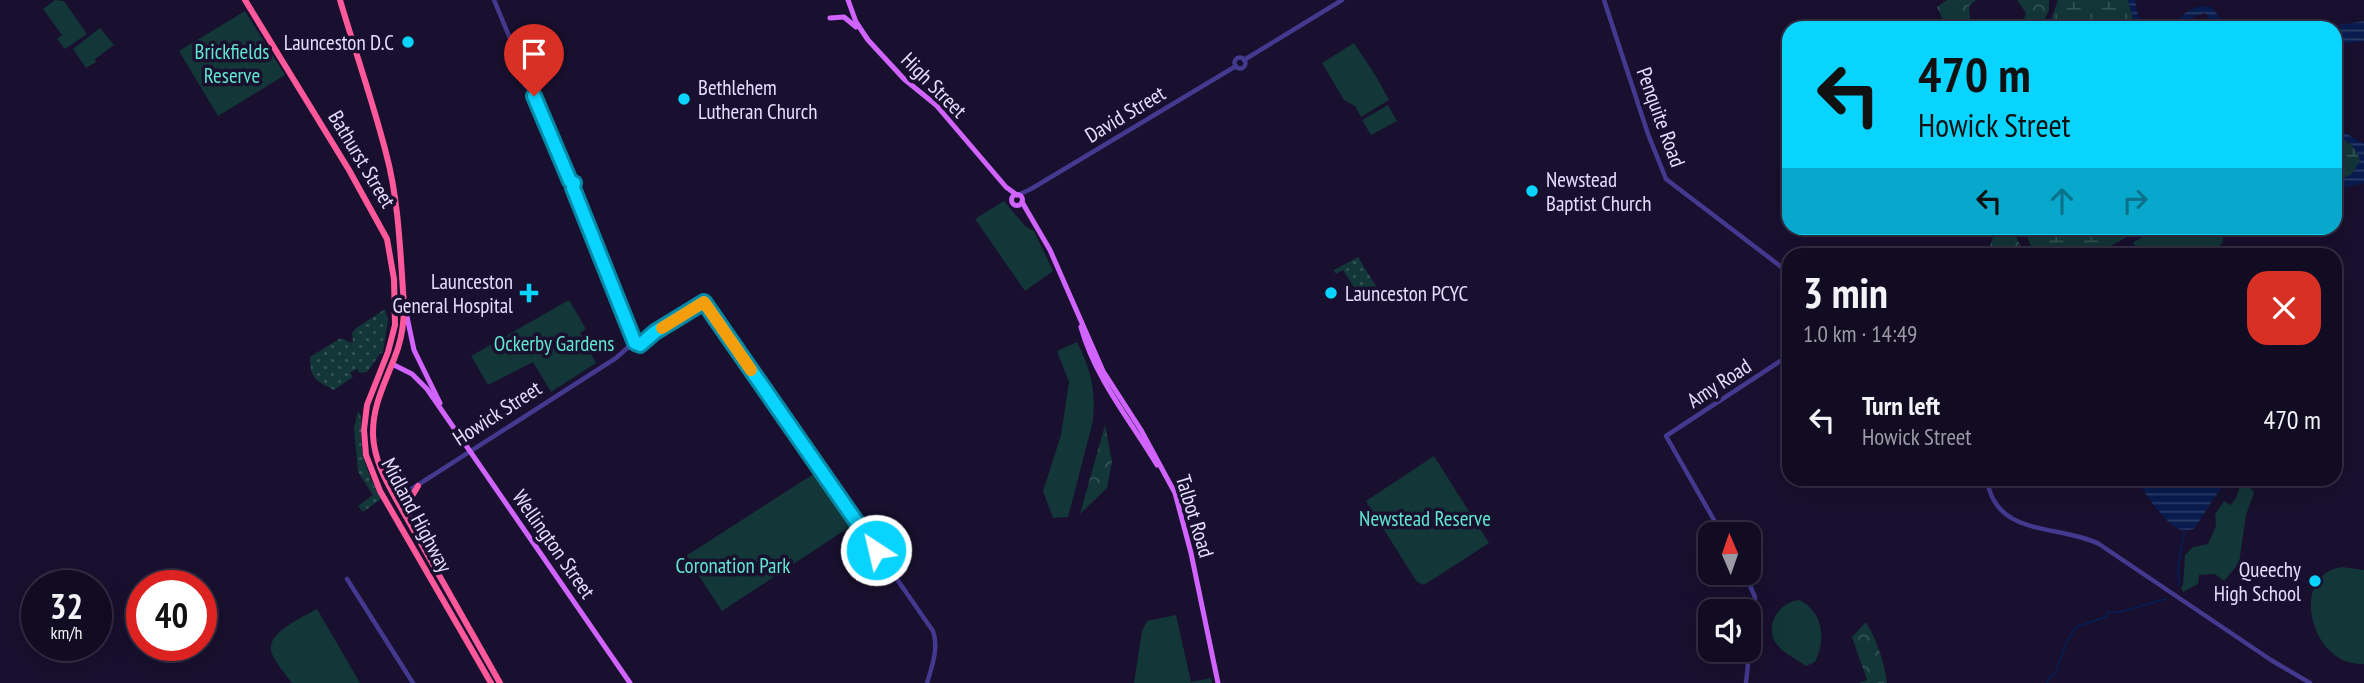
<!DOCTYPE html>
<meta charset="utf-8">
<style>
:root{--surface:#120c22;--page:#1b152a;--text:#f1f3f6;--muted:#9c9ba5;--line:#312c40}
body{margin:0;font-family:"PT Sans Narrow",sans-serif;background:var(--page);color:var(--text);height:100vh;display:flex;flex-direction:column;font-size:26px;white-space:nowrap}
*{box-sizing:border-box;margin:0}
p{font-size:23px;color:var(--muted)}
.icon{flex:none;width:38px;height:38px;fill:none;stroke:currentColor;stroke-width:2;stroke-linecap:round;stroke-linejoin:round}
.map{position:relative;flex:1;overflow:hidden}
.side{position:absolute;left:1782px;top:248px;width:560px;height:238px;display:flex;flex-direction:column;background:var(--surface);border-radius:21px;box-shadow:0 7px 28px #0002,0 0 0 2px var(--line)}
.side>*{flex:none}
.banner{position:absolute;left:1782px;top:21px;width:560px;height:214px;border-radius:21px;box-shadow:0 7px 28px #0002,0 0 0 2px var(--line);background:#09d3ff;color:#111;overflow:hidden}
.needle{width:46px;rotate:358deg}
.buttons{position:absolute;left:1698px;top:522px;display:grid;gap:14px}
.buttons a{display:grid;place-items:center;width:63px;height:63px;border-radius:14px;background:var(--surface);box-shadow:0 7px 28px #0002,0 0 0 2px var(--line);font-size:35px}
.speed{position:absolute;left:21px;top:570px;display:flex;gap:14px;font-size:35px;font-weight:700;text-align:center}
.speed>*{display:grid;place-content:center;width:91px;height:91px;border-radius:50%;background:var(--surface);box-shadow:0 7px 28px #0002,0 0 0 2px var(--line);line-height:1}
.speed small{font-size:18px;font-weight:400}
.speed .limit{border:10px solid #d22;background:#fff;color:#111}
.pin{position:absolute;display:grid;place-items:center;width:60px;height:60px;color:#fff;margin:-72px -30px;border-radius:50% 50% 50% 0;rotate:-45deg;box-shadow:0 0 7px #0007}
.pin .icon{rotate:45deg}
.me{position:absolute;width:77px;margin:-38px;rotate:325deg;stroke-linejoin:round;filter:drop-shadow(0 0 5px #0008)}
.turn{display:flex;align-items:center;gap:24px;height:147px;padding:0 21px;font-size:32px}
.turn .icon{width:91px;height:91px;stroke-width:2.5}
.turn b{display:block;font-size:49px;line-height:60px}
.lanes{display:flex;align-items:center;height:66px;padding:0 21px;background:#0003;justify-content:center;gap:35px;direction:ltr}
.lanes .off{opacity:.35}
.round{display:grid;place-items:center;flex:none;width:74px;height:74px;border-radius:21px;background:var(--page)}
.overview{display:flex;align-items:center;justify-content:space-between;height:119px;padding:0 21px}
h1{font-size:42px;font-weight:600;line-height:52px}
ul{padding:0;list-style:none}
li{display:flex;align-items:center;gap:21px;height:105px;padding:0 21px}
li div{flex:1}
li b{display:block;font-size:26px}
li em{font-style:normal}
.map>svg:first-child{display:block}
.grass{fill:url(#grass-dots)}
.forest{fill:url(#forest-crowns)}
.wetland{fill:url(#wetland-marsh)}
.green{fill:#133638}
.water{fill:url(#water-rules)}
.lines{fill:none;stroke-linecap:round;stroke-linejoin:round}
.stream{stroke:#081c4f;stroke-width:2}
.minor{stroke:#43398f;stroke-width:4.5}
.major{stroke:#d164ff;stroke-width:5}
.highway{stroke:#ff589b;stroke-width:6}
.route-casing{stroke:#0689a6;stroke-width:18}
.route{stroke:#09d3ff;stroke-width:12}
.slow{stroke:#f59e0b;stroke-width:12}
.poi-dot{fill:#09d3ff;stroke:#18102e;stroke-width:2.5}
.labels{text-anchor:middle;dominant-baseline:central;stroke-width:7;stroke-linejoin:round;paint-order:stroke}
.poi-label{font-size:21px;fill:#e4ddff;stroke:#18102e;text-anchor:end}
.park-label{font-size:21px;fill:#61e7d0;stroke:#18102e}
.street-label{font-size:21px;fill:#e4ddff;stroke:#18102e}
</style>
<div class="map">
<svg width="2364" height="683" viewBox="0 0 2364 683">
<defs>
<pattern id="grass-dots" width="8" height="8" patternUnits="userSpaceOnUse" patternTransform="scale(1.75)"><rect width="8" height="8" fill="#133638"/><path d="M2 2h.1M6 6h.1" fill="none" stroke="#355356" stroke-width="1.8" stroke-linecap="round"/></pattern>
<pattern id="forest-crowns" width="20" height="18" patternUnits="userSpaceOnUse" patternTransform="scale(1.75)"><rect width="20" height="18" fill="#133638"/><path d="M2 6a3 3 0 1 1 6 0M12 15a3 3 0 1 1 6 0" fill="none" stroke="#355356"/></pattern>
<pattern id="wetland-marsh" width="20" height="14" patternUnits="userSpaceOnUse" patternTransform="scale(1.75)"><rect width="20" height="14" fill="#133638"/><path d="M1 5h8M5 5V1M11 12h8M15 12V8" fill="none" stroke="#355356"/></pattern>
<pattern id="water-rules" width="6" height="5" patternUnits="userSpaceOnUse" patternTransform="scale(1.75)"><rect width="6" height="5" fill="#081c4f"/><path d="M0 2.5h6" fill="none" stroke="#2c3d69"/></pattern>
</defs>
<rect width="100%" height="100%" fill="#18102e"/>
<g class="grass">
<path d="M1358 257 1377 288 1375 292 1362 300 1343 270 1336 274 1334 270Z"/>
<path d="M385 309 388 320 383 352 380 354 367 372 360 373 357 369 350 373 353 377 334 390C315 380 310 379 310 357L339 339H343L350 343 353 341 352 333 355 329Z"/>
<path d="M358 411C364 419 360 429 361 439 362 461 371 480 381 499L363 512 358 506 373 495 358 472 354 428Z"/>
</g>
<g class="forest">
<path d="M1947 0H1976L1969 6 1971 28H1941L1943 20 1937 7Z"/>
<path d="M2017 0H2049V10L2041 28H2021L2026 13Z"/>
<path d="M1996 228H2012L2025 255H1995L1990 246Z"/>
<path d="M1105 425 1112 462 1107 488 1080 514Z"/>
<path d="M1866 622C1877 641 1884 661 1887 683H1859L1867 680 1852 637Z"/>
</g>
<g class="wetland">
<path d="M2058 0H2128L2133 20 2143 28H2048Z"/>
<path d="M2335 135C2348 142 2357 146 2360 161L2351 175 2335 181Z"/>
<path d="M2023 228H2142L2093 256 2035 255Z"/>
</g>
<g class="green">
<path d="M55 0 64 1 87 34 65 49 57 39 62 35 43 9Z"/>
<path d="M245 11 285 75 218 116 179 51Z"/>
<path d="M100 28 114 45 95 59 96 62 86 68 73 49Z"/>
<path d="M1354 43 1377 78 1389 100 1361 117 1355 106 1344 100 1322 63Z"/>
<path d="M1388 105 1397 121 1371 135 1362 120Z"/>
<path d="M1004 201 1025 226 1034 231 1053 271 1025 291 975 219Z"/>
<path d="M2161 228H2214L2223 235V241L2215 255H2141L2133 242Z"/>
<path d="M569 300 586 329 580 333 596 363 551 392 533 362 488 385 471 356Z"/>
<path d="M1077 342C1091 370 1096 390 1093 421L1068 517 1053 518 1043 491 1061 435 1069 382 1057 351Z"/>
<path d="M1434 456 1489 543 1424 585 1417 582 1366 501Z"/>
<path d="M815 473 851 526 722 611 686 556Z"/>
<path d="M2237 480H2245L2254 493 2246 515 2239 563 2224 581 2215 574 2199 575 2198 584 2183 592 2181 588 2183 585 2185 555 2193 547 2208 544 2216 526 2215 514 2224 501 2231 505C2237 496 2242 490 2237 480Z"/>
<path d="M2342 567 2364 570V664C2310 667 2288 574 2342 567Z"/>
<path d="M1799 600C1824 612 1826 640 1815 662L1806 666C1798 660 1785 654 1778 646 1762 627 1779 602 1799 600Z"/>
<path d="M317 609 360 683H292C285 674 277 664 272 654 263 634 303 617 317 609Z"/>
<path d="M1176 615 1191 682 1211 678 1212 683H1134L1142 631 1147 621Z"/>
</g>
<g class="water">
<path d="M2128 0H2135C2136 5 2137 14 2139 18 2146 29 2164 29 2174 25 2184 12 2194 4 2211 7L2229 28H2217L2205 13 2195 16 2183 28H2143L2133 19Z"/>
<path d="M2364 21V41L2335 45 2334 28H2323Z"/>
<path d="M2335 127 2364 144V182L2361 184 2335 189V181L2351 175 2360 161C2357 146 2348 141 2335 135Z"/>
<path d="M2138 480H2226L2194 529C2188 530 2182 531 2177 528 2167 524 2141 490 2138 480Z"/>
</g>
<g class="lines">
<g class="stream">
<path d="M2179 586 2178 568 2184 530"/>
<path d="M2047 683 2050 676 2055 674 2067 641 2076 627 2106 617 2108 612H2120L2165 599"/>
</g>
<g class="minor">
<path d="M494 0 527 79"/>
<path d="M1604 0 1648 134 1666 179 1788 272"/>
<circle cx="1240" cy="63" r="5.5"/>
<path d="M1244 60 1342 0"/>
<circle cx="529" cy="83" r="4.5"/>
<path d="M531 87 570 181"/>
<circle cx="571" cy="185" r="4"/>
<path d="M573 188 634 340"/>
<path d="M1018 195 1031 189 1236 66"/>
<path d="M643 341 704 302 933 631C939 647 932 667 927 683"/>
<path d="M1987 480C1996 538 2060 524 2099 544L2271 660 2310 683"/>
<path d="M396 499 616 358 634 342 636 337 640 336 643 339 640 345 634 342"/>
<path d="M1722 534 1666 436 1788 356"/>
<path d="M1744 572 1755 597 1746 683"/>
<path d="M347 579 413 683"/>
</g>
<g class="major">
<path d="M848 0 856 22 868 40 904 79 936 105 1006 187 1017 195"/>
<path d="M830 18 844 17 856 27"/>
<circle cx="1017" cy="200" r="5.5"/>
<path d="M1022 202 1050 250 1103 371 1141 430 1175 493 1191 553 1218 683"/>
<path d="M406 312 414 350 440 403"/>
<path d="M1081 327C1095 378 1130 420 1157 465"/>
<path d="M392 364 412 374 427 389 630 683"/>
</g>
<g class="highway">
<path d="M245 0 349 170 387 239 394 279 395 325 388 352 367 405 364 430 366 455 380 491 491 683"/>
<path d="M340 0C355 51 373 102 386 153 398 197 400 246 403 291 405 310 404 329 398 348 388 378 372 403 373 435 374 459 385 479 396 499L500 683"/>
<path d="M409 518V501L418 486"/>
</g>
</g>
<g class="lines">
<defs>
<path id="route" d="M534 96 570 181 574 183 573 188 635 343 640 345 655 332 704 302 876 550"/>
</defs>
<use href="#route" class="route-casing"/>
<use href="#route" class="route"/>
<path class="slow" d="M662 328 704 302 751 370"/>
</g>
<g class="poi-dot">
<circle cx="408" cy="42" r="7"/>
<circle cx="684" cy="99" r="7"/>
<circle cx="1532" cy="191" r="7"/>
<path d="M525.5 282.5h7v7h7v7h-7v7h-7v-7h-7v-7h7z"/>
<circle cx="1331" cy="293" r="7"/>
<circle cx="2315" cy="581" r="7"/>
</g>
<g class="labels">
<g class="poi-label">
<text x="394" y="42">Launceston D.C</text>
<text x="698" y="87" text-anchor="start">Bethlehem<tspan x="698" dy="24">Lutheran Church</tspan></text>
<text x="1546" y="179" text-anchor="start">Newstead<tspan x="1546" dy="24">Baptist Church</tspan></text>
<text x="513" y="281">Launceston<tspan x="513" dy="24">General Hospital</tspan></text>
<text x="1345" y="293" text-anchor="start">Launceston PCYC</text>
<text x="2301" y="569">Queechy<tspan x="2301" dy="24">High School</tspan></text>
</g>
<g class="park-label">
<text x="232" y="51">Brickfields<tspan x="232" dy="24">Reserve</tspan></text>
<text x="554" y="343">Ockerby Gardens</text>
<text x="1425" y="518">Newstead Reserve</text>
<text x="733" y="565">Coronation Park</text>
</g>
<g class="street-label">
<text transform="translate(934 85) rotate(45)">High Street</text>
<text transform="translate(1125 114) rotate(-31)">David Street</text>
<text transform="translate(1661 117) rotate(70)">Penquite Road</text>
<text transform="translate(362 159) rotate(59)">Bathurst Street</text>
<text transform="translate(1719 383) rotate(-33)">Amy Road</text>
<text transform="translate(497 413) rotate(-33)">Howick Street</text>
<text transform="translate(417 515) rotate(62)">Midland Highway</text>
<text transform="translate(1195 516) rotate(73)">Talbot Road</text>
<text transform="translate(554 544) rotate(55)">Wellington Street</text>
</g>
</g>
</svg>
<div class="buttons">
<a><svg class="needle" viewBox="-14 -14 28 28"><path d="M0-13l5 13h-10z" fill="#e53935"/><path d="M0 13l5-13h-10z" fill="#9c9ba5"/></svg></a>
<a><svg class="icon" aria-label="sound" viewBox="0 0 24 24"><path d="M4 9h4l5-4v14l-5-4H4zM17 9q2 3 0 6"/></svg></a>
</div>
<div class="speed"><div>32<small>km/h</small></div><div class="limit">40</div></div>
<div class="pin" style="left:534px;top:96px;background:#d93025"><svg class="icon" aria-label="arrive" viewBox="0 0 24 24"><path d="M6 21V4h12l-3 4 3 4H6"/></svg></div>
<svg class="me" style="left:876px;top:550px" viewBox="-20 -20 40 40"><circle r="17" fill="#09d3ff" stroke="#fff" stroke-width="3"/><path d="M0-11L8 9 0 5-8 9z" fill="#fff"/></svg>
<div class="banner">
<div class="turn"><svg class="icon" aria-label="left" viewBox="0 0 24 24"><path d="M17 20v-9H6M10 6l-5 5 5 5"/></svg><div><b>470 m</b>Howick Street</div></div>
<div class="lanes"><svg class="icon" aria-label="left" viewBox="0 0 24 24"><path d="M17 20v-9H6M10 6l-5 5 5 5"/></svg><svg class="icon off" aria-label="ahead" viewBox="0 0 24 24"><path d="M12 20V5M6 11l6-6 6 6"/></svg><svg class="icon off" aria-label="right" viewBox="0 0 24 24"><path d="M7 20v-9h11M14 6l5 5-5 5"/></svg></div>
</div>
<section class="side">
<div class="overview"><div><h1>3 min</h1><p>1.0 km · 14:49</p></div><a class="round" style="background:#d93025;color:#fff"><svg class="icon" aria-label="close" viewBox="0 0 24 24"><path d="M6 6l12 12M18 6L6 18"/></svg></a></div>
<ul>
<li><svg class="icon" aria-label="left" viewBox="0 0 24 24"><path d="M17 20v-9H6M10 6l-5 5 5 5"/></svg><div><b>Turn left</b><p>Howick Street</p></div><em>470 m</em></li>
</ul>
</section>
</div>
